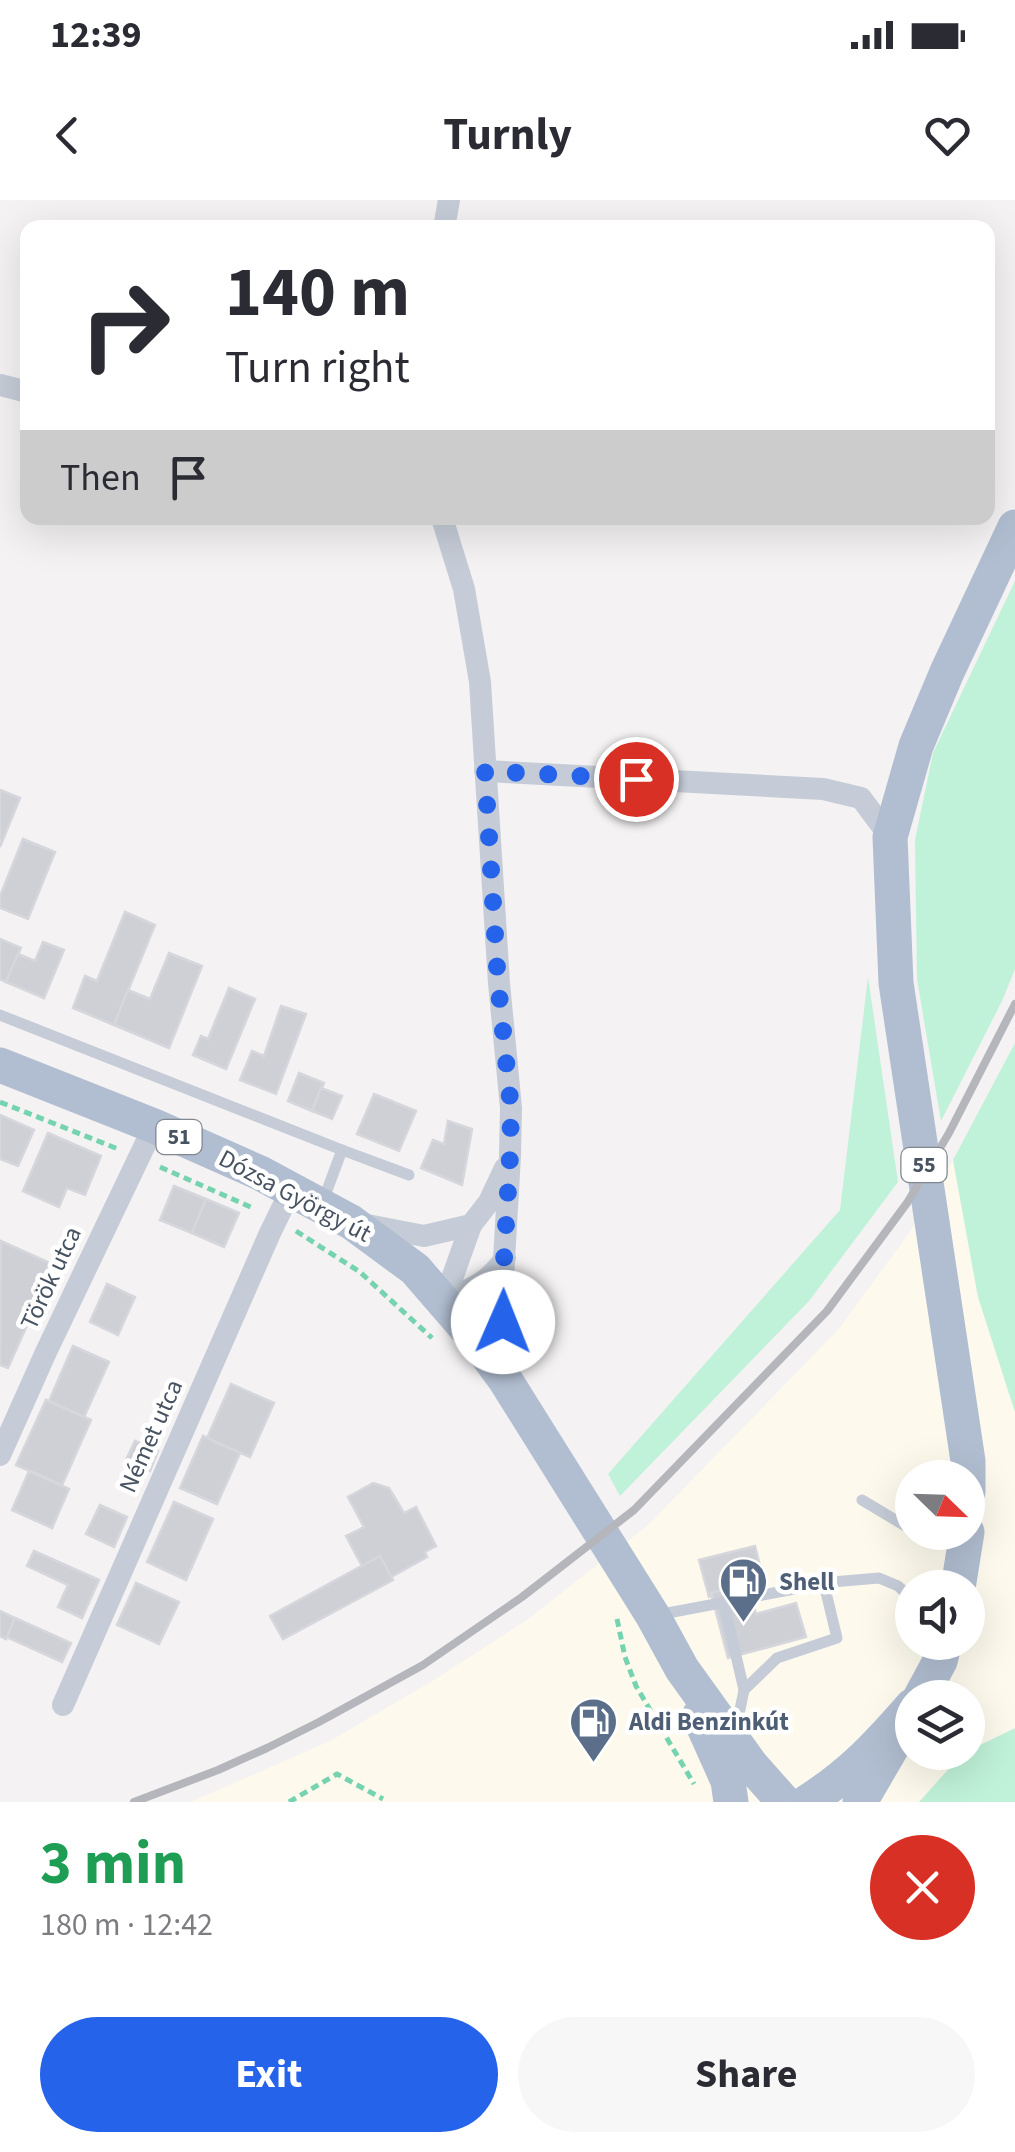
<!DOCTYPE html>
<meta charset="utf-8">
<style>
:root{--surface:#fff;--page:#f7f7f7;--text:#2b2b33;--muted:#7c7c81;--accent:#2563eb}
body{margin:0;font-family:"Source Sans 3",sans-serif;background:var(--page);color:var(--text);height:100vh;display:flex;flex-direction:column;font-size:38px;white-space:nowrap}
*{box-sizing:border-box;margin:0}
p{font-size:32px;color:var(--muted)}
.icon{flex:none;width:55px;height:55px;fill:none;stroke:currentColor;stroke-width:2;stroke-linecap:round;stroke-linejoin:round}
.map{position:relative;height:1602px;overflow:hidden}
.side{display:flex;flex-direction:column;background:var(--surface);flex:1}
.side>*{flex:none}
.guide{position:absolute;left:20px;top:20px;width:975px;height:305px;border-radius:20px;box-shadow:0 10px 40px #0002;background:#fff;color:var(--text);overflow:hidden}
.needle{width:65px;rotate:113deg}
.buttons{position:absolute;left:895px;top:1260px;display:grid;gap:20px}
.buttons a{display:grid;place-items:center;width:90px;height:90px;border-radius:50%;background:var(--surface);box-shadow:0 10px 40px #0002;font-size:50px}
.pin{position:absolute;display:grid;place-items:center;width:85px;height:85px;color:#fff;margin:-42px;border:5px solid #fff;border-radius:50%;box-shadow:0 2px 10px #0007}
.me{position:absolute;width:110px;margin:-55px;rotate:1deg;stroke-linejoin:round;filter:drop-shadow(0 0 8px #0008)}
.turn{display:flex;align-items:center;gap:35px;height:210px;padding:0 40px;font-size:45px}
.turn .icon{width:130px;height:130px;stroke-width:2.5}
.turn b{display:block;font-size:70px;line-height:85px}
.then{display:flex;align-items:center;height:95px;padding:0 40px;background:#0003;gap:20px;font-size:38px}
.round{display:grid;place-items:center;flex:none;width:105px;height:105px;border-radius:52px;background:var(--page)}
.overview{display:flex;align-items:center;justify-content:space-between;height:170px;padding:0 40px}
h1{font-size:60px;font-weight:700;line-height:75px;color:#1e9e55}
.cta{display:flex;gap:20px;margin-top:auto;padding:20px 40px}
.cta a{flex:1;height:115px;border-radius:60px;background:var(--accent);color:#fff;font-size:40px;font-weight:700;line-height:115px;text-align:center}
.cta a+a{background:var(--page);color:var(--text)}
.status{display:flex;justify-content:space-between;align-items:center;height:70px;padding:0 50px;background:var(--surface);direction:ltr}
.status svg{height:28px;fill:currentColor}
header{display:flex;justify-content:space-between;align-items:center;height:130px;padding:0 40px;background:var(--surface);font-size:45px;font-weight:700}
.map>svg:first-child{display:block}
.commercial{fill:#fdfaed;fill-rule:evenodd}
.green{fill:#c0f2d9}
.building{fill:#ced0d6;stroke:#d6d7dd;stroke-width:2.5}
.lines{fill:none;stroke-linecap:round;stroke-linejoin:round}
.path{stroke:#75d3af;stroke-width:5;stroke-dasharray:8 5;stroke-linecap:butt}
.lane{stroke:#c5ccd7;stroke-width:11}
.street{stroke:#c5ccd7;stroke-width:22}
.primary{stroke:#b1bed1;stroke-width:35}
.rail{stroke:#b4b6bc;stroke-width:8}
.route{stroke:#2563eb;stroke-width:18;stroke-dasharray:0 32.4}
.labels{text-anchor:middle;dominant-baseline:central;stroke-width:9;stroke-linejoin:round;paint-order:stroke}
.shield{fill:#fff;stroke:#7f8790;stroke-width:2.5}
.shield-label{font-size:22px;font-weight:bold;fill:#485361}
.street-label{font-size:25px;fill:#485361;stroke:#fff}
.service-label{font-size:25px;font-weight:bold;fill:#4e5e75;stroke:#fff;text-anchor:start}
</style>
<div class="status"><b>12:39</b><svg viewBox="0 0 49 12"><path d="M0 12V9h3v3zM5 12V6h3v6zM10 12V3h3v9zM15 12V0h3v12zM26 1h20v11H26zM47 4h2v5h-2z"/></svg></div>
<header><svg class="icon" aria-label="back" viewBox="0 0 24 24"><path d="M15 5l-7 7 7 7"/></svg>Turnly<svg class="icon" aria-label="heart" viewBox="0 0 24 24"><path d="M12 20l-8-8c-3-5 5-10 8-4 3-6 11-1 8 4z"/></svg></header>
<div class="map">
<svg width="1015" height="1602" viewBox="0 0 1015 1602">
<rect width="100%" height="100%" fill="#f4f2f2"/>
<path class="commercial" d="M953 960 978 1097 1015 1212V1528L968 1551V1498H912V1552L965 1553 919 1602H191L330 1541 434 1480 527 1420 647 1326 838 1130 912 1029ZM912 1278H968V1332H912ZM912 1388H968V1442H912Z"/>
<g class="green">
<path d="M1015 381V769L1002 801 941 921 917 779 915 640 933 553Z"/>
<path d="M868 777 898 982 809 1101 620 1296 608 1274 840 1010Z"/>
<path d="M1015 843V1212L978 1097 953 960Z"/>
<path d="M1015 1528V1602H919L962 1554Z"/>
</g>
<g class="building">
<path d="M0 590 20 598 0 647Z"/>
<path d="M23 639 55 652 28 719 0 708V696Z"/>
<path d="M125 712 155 725 114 825 73 808 85 776 97 781Z"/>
<path d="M0 739 21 748 6 782 0 779Z"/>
<path d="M43 742 64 750 44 798 6 782 18 754 35 761Z"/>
<path d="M169 753 202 766 169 848 114 825 128 790 150 799Z"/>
<path d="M229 788 255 799 226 869 193 855 201 836 208 839Z"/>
<path d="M281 806 306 814 276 894 240 880 252 851 264 856Z"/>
<path d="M299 873 324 883 312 911 288 901Z"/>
<path d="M321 888 342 896 332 919 312 911Z"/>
<path d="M374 894 416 911 399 951 357 934Z"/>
<path d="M0 915 34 930 18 966 0 959Z"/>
<path d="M448 921 472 929 462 985 421 968 433 940 444 944Z"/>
<path d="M48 933 101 956 85 995 67 988 59 1007 23 991Z"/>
<path d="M174 986 206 999 192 1033 160 1020Z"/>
<path d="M206 999 239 1013 224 1047 192 1033Z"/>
<path d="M1 1041 54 1065 8 1168 0 1165Z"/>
<path d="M107 1084 135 1097 118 1135 90 1122Z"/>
<path d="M73 1146 109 1162 84 1217 49 1201Z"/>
<path d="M231 1184 274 1203 250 1257 207 1238Z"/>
<path d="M46 1200 91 1220 62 1285 16 1265Z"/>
<path d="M203 1236 240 1253 217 1304 180 1288Z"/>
<path d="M135 1241 158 1251 150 1271 126 1260Z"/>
<path d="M29 1271 69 1289 52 1328 12 1310Z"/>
<path d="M373 1283 389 1288 404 1313 416 1307 436 1346 425 1352 427 1357 391 1377 380 1356 362 1366 346 1336 364 1327 348 1297Z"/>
<path d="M174 1302 213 1319 186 1380 147 1362Z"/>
<path d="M100 1305 127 1317 114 1347 86 1334Z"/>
<path d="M755 1346 764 1382 709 1397 699 1360Z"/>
<path d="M34 1351 99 1380 82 1418 58 1407 68 1385 27 1366Z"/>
<path d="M380 1356 393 1380 283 1439 270 1416Z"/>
<path d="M136 1383 179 1402 159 1444 117 1425Z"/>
<path d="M748 1383 756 1414 796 1403 806 1437 728 1458 711 1393Z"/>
<path d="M0 1411 15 1418 6 1439 0 1436Z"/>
<path d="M15 1418 71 1443 62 1462 7 1437Z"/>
</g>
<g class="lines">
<g class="path">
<path d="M0 902 118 949"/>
<path d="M160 967 255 1009"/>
<path d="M296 1031 360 1072 432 1138"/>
<path d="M617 1419 625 1457 636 1486 694 1584"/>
<path d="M289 1602 337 1574 383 1599"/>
</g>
<g class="lane">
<path d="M0 815 342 950 409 975"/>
<path d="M323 1001 342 950"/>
<path d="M862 1300 912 1330"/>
<path d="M922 1332 962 1342"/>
<path d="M724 1404 744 1490"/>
<path d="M657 1415 832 1382 879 1378 898 1386 912 1399"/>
<path d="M736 1529 744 1490 777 1458 837 1438 824 1384"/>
</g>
<g class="street">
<path d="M444 28 449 0"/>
<path d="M0 185 28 192"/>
<path d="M442 318 464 389 480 482 499 783 511 908 510 956 502 1094 504 1178"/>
<path d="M485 571 823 589 861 598 890 637"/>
<path d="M362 1024 424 1036 471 1025 489 1002 505 968"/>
<path d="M444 1101 471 1025"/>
<path d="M444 1101C471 1088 488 1084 505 1058"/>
<path d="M0 1255 46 1152 154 926"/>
<path d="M63 1505 270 1033 291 990"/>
</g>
<g class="primary">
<path d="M0 865 154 926 260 973 351 1022 415 1069 473 1136 504 1178 653 1416 682 1469 751 1565 783 1601"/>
<path d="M968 1292V1261L896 783 890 637 916 546 947 472 1015 327"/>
<path d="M958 1388 967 1332"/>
<path d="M920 1498 940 1461 945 1442"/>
<path d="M699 1516 728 1581 731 1602"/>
<path d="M807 1602C851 1574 878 1545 912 1506"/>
<path d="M860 1602 892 1547"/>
</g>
<path class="rail" d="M134 1602 218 1570 267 1548 319 1522 423 1465 522 1397 634 1310 827 1111 907 1003 949 933 1015 804"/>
</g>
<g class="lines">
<path class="route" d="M503 1122 502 1094 510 956 511 908 498 783 485 571 636 579"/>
</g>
<defs>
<symbol id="fuel-pin" viewBox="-11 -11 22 30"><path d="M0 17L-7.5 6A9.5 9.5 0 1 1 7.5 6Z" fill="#5c6f8a" stroke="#fff"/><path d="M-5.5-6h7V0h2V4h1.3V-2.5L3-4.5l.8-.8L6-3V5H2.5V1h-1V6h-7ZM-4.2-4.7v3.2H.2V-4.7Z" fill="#fff"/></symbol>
</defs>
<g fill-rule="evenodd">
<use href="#fuel-pin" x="716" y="1354" width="55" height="75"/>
<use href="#fuel-pin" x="566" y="1494" width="55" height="75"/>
</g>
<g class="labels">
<g class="shield">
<rect x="156.5" y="920" width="45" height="34" rx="8"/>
<rect x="901.5" y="948" width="45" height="34" rx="8"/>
</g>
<g class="shield-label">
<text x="179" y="937">51</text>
<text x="924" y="965">55</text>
</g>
<g class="street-label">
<text transform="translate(295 996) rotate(28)">Dózsa György út</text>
<text transform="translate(51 1078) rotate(-65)">Török utca</text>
<text transform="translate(151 1236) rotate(-66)">Német utca</text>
</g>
<g class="service-label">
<text x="779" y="1382">Shell</text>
<text x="629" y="1522">Aldi Benzinkút</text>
</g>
</g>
</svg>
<div class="buttons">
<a><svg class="needle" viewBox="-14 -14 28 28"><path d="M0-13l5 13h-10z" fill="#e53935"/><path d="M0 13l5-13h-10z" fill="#7c7c81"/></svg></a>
<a><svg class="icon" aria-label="sound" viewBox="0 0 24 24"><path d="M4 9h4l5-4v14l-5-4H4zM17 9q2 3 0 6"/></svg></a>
<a><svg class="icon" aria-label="layers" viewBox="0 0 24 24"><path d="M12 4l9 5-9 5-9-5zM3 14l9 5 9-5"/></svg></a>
</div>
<div class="pin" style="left:636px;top:579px;background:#d93025"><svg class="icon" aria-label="arrive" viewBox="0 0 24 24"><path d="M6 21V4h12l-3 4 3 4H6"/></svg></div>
<svg class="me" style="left:503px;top:1122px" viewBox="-20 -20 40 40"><circle r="19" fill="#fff"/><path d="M0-13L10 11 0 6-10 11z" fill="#2563eb"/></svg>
<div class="guide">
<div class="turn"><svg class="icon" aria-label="right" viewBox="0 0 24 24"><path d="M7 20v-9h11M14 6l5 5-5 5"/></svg><div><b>140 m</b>Turn right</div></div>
<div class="then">Then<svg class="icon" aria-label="arrive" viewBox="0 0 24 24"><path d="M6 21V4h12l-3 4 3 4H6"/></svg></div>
</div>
</div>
<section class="side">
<div class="overview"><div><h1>3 min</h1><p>180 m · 12:42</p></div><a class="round" style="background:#d93025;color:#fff"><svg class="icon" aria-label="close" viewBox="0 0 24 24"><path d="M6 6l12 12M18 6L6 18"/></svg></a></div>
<div class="cta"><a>Exit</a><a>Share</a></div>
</section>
